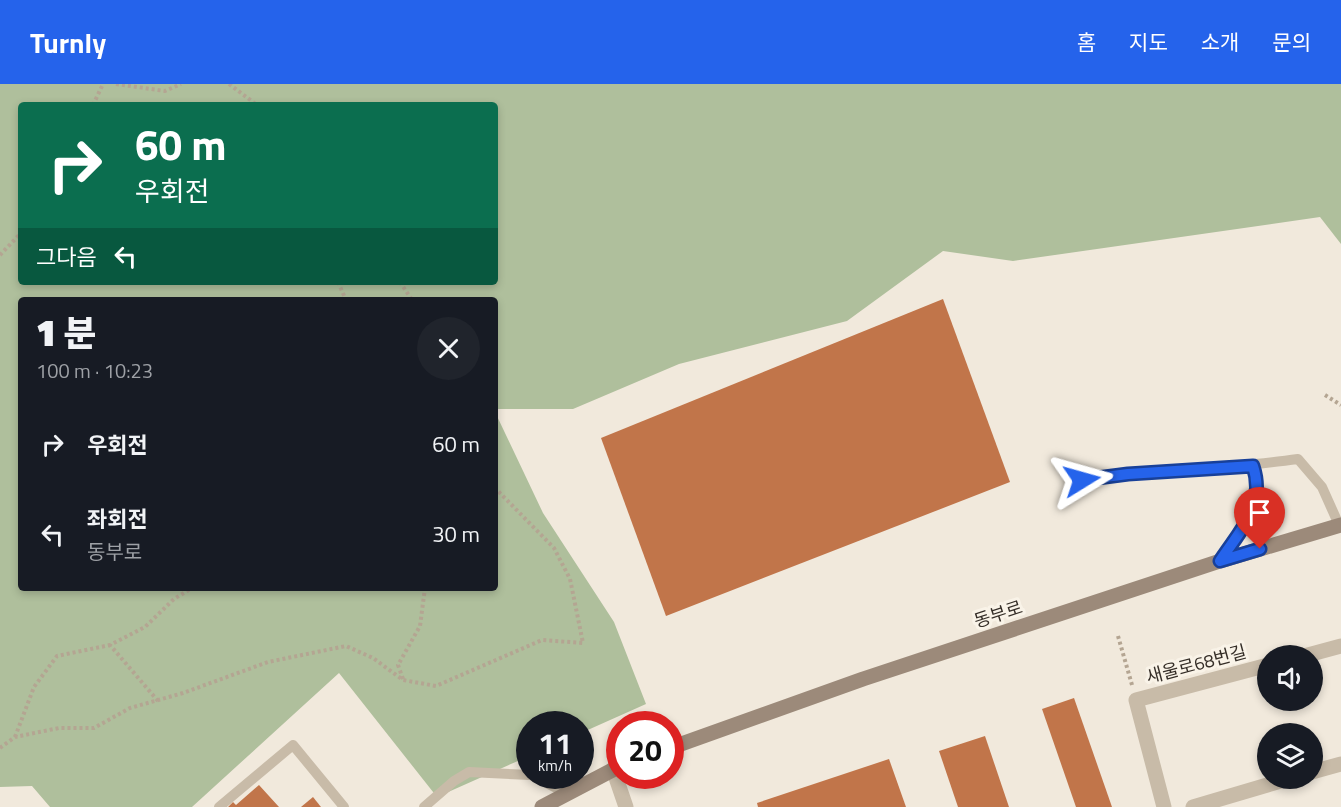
<!DOCTYPE html>
<html lang="ko">
<meta charset="utf-8">
<style>
:root{--surface:#171b24;--page:#20242c;--text:#f1f3f6;--muted:#9ea1a6;--accent:#2563eb}
body{margin:0;font-family:"Titillium Web","Noto Sans KR",sans-serif;background:var(--page);color:var(--text);height:100vh;display:flex;flex-direction:column;font-size:22px;white-space:nowrap}
*{box-sizing:border-box;margin:0}
p{font-size:20px;color:var(--muted)}
.icon{flex:none;width:33px;height:33px;fill:none;stroke:currentColor;stroke-width:2;stroke-linecap:round;stroke-linejoin:round}
.map{position:relative;flex:1;overflow:hidden}
.panel{position:absolute;left:18px;top:213px;width:480px;height:294px;display:flex;flex-direction:column;background:var(--surface);border-radius:6px;box-shadow:0 3px 9px #0003}
.panel>*{flex:none}
.top-card{position:absolute;left:18px;top:18px;width:480px;height:183px;border-radius:6px;box-shadow:0 3px 9px #0003;background:#0b6e4f;color:#fff;overflow:hidden}
.fabs{position:absolute;left:1257px;top:561px;display:grid;gap:12px}
.fabs a{display:grid;place-items:center;width:66px;height:66px;border-radius:50%;background:var(--surface);box-shadow:0 3px 9px #0003;font-size:30px}
.speed{position:absolute;left:516px;top:627px;display:flex;gap:12px;font-size:30px;font-weight:700;text-align:center}
.speed>*{display:grid;place-content:center;width:78px;height:78px;border-radius:50%;background:var(--surface);box-shadow:0 3px 9px #0003;line-height:1}
.speed small{font-size:15px;font-weight:400}
.speed .limit{border:9px solid #d22;background:#fff;color:#111}
.pin{position:absolute;display:grid;place-items:center;width:51px;height:51px;color:#fff;margin:-62px -26px;border-radius:50% 50% 50% 0;rotate:-45deg;box-shadow:0 0 6px #0007}
.pin .icon{rotate:45deg}
.me{position:absolute;width:66px;margin:-33px;rotate:82deg;stroke-linejoin:round;filter:drop-shadow(0 0 4px #0008)}
.turn{display:flex;align-items:center;gap:21px;height:126px;padding:0 18px;font-size:27px}
.turn .icon{width:78px;height:78px;stroke-width:2.5}
.turn b{display:block;font-size:42px;line-height:51px}
.then{display:flex;align-items:center;height:57px;padding:0 18px;background:#0003;gap:12px;font-size:22px}
.round{display:grid;place-items:center;flex:none;width:63px;height:63px;border-radius:32px;background:var(--page)}
.overview{display:flex;align-items:center;justify-content:space-between;height:102px;padding:0 18px}
h1{font-size:36px;font-weight:800;line-height:45px}
ul{padding:0;list-style:none}
li{display:flex;align-items:center;gap:18px;height:90px;padding:0 18px}
li div{flex:1}
li b{display:block;font-size:22px}
li em{font-style:normal}
header{display:flex;align-items:center;gap:36px;box-sizing:border-box;height:84px;padding:0 30px;background:var(--accent);color:#fff}
header strong{font-size:28px}
nav{display:flex;gap:33px;margin-inline-start:auto;font-size:21px}
.map>svg:first-child{display:block}
.green{fill:#afbf9c;fill-rule:evenodd}
.building{fill:#c1754a}
.lines{fill:none;stroke-linecap:round;stroke-linejoin:round}
.path{stroke:#b4a592;stroke-width:4;stroke-dasharray:3 3;stroke-linecap:butt}
.service{stroke:#c8bba8;stroke-width:10}
.minor{stroke:#c8bba8;stroke-width:15}
.tertiary{stroke:#c8bba8;stroke-width:15}
.secondary{stroke:#9c8a7a;stroke-width:15}
.route-casing{stroke:#184099;stroke-width:15}
.route{stroke:#2563eb;stroke-width:10}
.labels{text-anchor:middle;dominant-baseline:central;stroke-width:6;stroke-linejoin:round;paint-order:stroke}
.street-label{font-size:18px;fill:#352e28;stroke:#f9f3e8}
</style>
<header>
<strong>Turnly</strong>
<nav><a>홈</a><a>지도</a><a>소개</a><a>문의</a></nav>
</header>
<div class="map">
<svg width="1341" height="723" viewBox="0 0 1341 723">
<rect width="100%" height="100%" fill="#f1e9dc"/>
<path class="green" d="M0 0H1341V160L1320 133 1013 177 943 167 847 237 679 280 573 325H495V216H21V504H495V328L543 429 614 538 646 620 581 649 580 640H530L529 672 437 713 339 589 192 723H50L32 702 0 703ZM21 21H495V198H21Z"/>
<g class="building">
<path d="M943 215 1010 398 666 532 601 354Z"/>
<path d="M1074 614 1112 723H1076L1042 625Z"/>
<path d="M985 652 1009 723H958L939 667Z"/>
<path d="M889 675 906 723H758L757 719Z"/>
<path d="M259 701 279 723H228L233 718 236 721Z"/>
<path d="M313 713 321 723H301Z"/>
</g>
<g class="lines">
<g class="path">
<path d="M116 0 165 7 181 0"/>
<path d="M229 0 257 21"/>
<path d="M93 21 103 0"/>
<path d="M0 171 21 149"/>
<path d="M338 198 346 216"/>
<path d="M400 198 412 216"/>
<path d="M1325 311 1341 321"/>
<path d="M1118 552 1132 601"/>
<path d="M403 595 398 581 420 542 425 504"/>
<path d="M158 617 110 561 145 543 174 515 192 504"/>
<path d="M15 653 34 603 57 572 110 561"/>
<path d="M0 664 15 653 59 644H94L130 624 183 609 268 578 346 562 373 574 403 596 436 602 542 556 583 559 570 495 554 464 495 404"/>
</g>
<g class="service">
<path d="M1082 396C1154 386 1227 385 1298 375L1322 403 1339 441"/>
<path d="M1220 477C1242 444 1266 423 1253 382"/>
<path d="M533 692 566 709"/>
<path d="M219 723 293 661 344 723"/>
<path d="M424 723 454 697 469 688 530 691"/>
</g>
<g class="minor">
<path d="M1304 572 1341 562"/>
<path d="M1312 688 1341 680"/>
<path d="M1164 723 1136 616 1268 581"/>
<path d="M1193 723 1291 694"/>
</g>
<path class="tertiary" d="M613 685 626 723"/>
<g class="secondary">
<path d="M670 664 863 595 1220 477 1341 441"/>
<path d="M542 723 620 682"/>
</g>
</g>
<g class="lines">
<defs>
<path id="route" d="M1082 396 1128 390 1253 382C1266 422 1241 445 1220 477L1260 465"/>
</defs>
<use href="#route" class="route-casing"/>
<use href="#route" class="route"/>
</g>
<g class="labels">
<g class="street-label">
<text transform="translate(998 530) rotate(-18)">동부로</text>
<text transform="translate(1196 580) rotate(-15)">새울로68번길</text>
</g>
</g>
</svg>
<div class="fabs">
<a><svg class="icon" aria-label="sound" viewBox="0 0 24 24"><path d="M4 9h4l5-4v14l-5-4H4zM17 9q2 3 0 6"/></svg></a>
<a><svg class="icon" aria-label="layers" viewBox="0 0 24 24"><path d="M12 4l9 5-9 5-9-5zM3 14l9 5 9-5"/></svg></a>
</div>
<div class="speed"><div>11<small>km/h</small></div><div class="limit">20</div></div>
<div class="pin" style="left:1260px;top:465px;background:#d93025"><svg class="icon" aria-label="arrive" viewBox="0 0 24 24"><path d="M6 21V4h12l-3 4 3 4H6"/></svg></div>
<svg class="me" style="left:1082px;top:396px" viewBox="-20 -20 40 40"><path d="M0-17L14 15 0 8-14 15z" fill="#2563eb" stroke="#fff" stroke-width="4"/></svg>
<div class="top-card">
<div class="turn"><svg class="icon" aria-label="right" viewBox="0 0 24 24"><path d="M7 20v-9h11M14 6l5 5-5 5"/></svg><div><b>60 m</b>우회전</div></div>
<div class="then">그다음<svg class="icon" aria-label="left" viewBox="0 0 24 24"><path d="M17 20v-9H6M10 6l-5 5 5 5"/></svg></div>
</div>
<section class="panel">
<div class="overview"><div><h1>1 분</h1><p>100 m · 10:23</p></div><a class="round"><svg class="icon" aria-label="close" viewBox="0 0 24 24"><path d="M6 6l12 12M18 6L6 18"/></svg></a></div>
<ul>
<li><svg class="icon" aria-label="right" viewBox="0 0 24 24"><path d="M7 20v-9h11M14 6l5 5-5 5"/></svg><div><b>우회전</b></div><em>60 m</em></li>
<li><svg class="icon" aria-label="left" viewBox="0 0 24 24"><path d="M17 20v-9H6M10 6l-5 5 5 5"/></svg><div><b>좌회전</b><p>동부로</p></div><em>30 m</em></li>
</ul>
</section>
</div>
